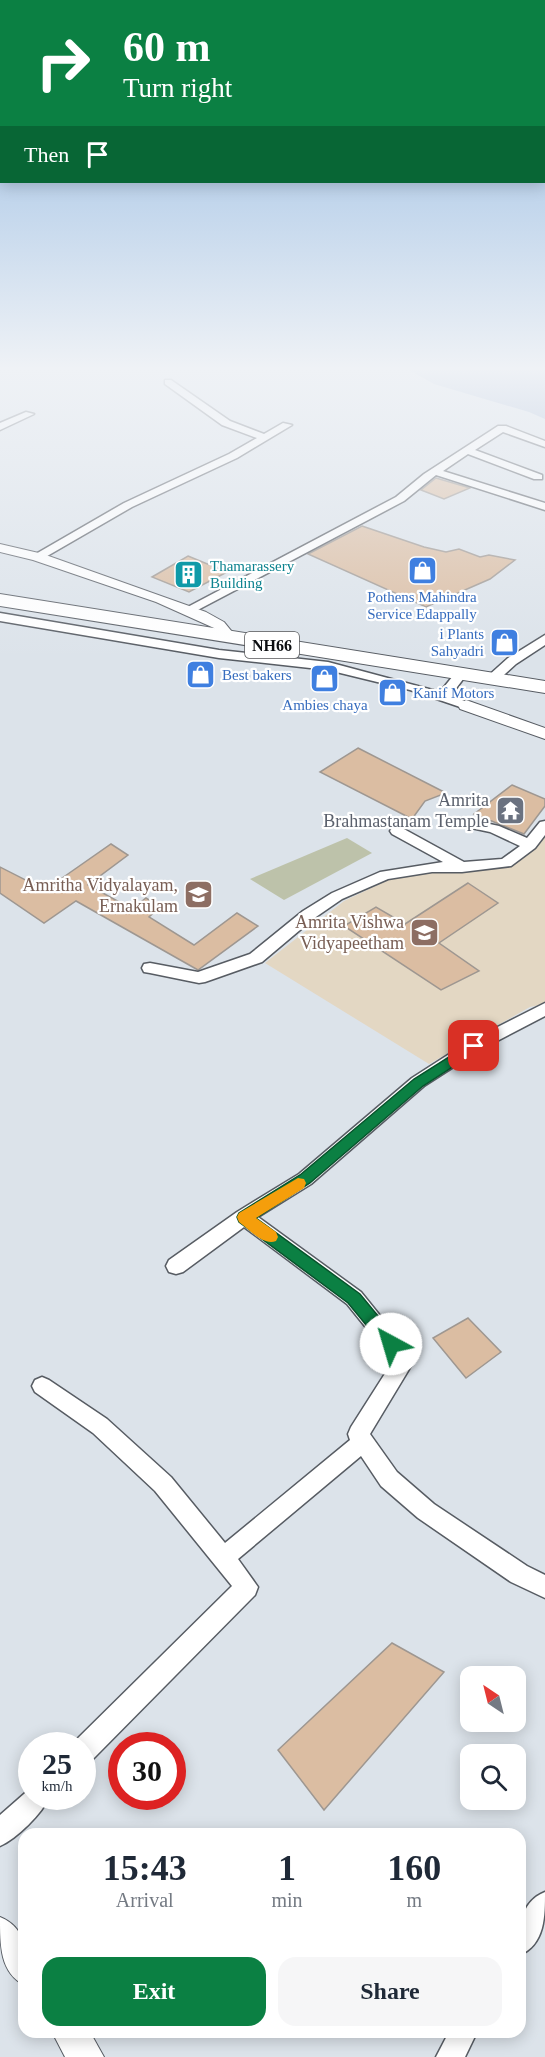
<!DOCTYPE html>
<style>
:root{--surface:#fff;--page:#f6f6f7;--text:#1f2937;--muted:#747a83;--accent:#0b8043}
body{margin:0;font-family:"Times New Roman",serif;background:var(--page);color:var(--text);height:100vh;display:flex;flex-direction:column;font-size:22px;white-space:nowrap}
*{box-sizing:border-box;margin:0}
p{font-size:20px;color:var(--muted)}
.icon{flex:none;width:33px;height:33px;fill:none;stroke:currentColor;stroke-width:2;stroke-linecap:round;stroke-linejoin:round}
.map{position:relative;flex:1;overflow:hidden}
.panel{position:absolute;left:18px;top:1828px;width:508px;height:210px;display:flex;flex-direction:column;background:var(--surface);border-radius:18px;box-shadow:0 3px 15px #0003}
.panel>*{flex:none}
.banner{position:absolute;left:0px;top:0px;width:546px;height:183px;box-shadow:0 3px 15px #0003;background:#0b8043;color:#fff;overflow:hidden}
.needle{width:39px;rotate:325deg}
.fabs{position:absolute;left:460px;top:1666px;display:grid;gap:12px}
.fabs a{display:grid;place-items:center;width:66px;height:66px;border-radius:12px;background:var(--surface);box-shadow:0 3px 15px #0003;font-size:30px}
.speed{position:absolute;left:18px;top:1732px;display:flex;gap:12px;font-size:30px;font-weight:700;text-align:center}
.speed>*{display:grid;place-content:center;width:78px;height:78px;border-radius:50%;background:var(--surface);box-shadow:0 3px 15px #0003;line-height:1}
.speed small{font-size:15px;font-weight:400}
.speed .limit{border:9px solid #d22;background:#fff;color:#111}
.pin{position:absolute;display:grid;place-items:center;width:51px;height:51px;color:#fff;margin:-26px;border-radius:12px;box-shadow:0 3px 9px #0006}
.me{position:absolute;width:66px;margin:-33px;rotate:321deg;stroke-linejoin:round;filter:drop-shadow(0 0 4px #0008)}
.turn{display:flex;align-items:center;gap:21px;height:126px;padding:0 24px;font-size:27px}
.turn .icon{width:78px;height:78px;stroke-width:2.5}
.turn b{display:block;font-size:42px;line-height:51px}
.then{display:flex;align-items:center;height:57px;padding:0 24px;background:#0003;gap:12px;font-size:22px}
.eta{display:flex;justify-content:space-evenly;align-items:center;height:102px;text-align:center}
.eta b{font-size:36px;font-weight:600;line-height:42px}
.cta{display:flex;gap:12px;margin-top:auto;padding:12px 24px}
.cta a{flex:1;height:69px;border-radius:18px;background:var(--accent);color:#fff;font-size:24px;font-weight:600;line-height:69px;text-align:center}
.cta a+a{background:var(--page);color:var(--text)}
.map>svg:first-child{display:block}
.education{fill:#e3d7c3}
.green{fill:#bdc2aa}
.water{fill:#a0b4d3}
.building{fill:#dbbda2;stroke:#9e9791;stroke-width:1.5}
.lines{fill:none;stroke-linecap:round;stroke-linejoin:round}
.minor-casing{stroke:#575c63;stroke-width:3}
.tertiary-casing{stroke:#575c63;stroke-width:2}
.trunk-casing{stroke:#575c63;stroke-width:2}
.minor{fill:#fff;fill-rule:evenodd}
.tertiary{fill:#fff;fill-rule:evenodd}
.trunk{fill:#fff;fill-rule:evenodd}
.route{fill:#0b8043;stroke:#07532c;stroke-width:1.5}
.slow{fill:#f59e0b}
.labels{text-anchor:middle;dominant-baseline:central;stroke-width:4.5;stroke-linejoin:round;paint-order:stroke}
.far-culture-label{font-size:15px;fill:#0d838f;stroke:#fff;text-anchor:start}
.far-shop-label{font-size:15px;fill:#366cbe;stroke:#fff}
.shield{fill:#fff;stroke:#555658;stroke-width:1.5}
.shield-label{font-size:16px;font-weight:bold;fill:#0c0e11}
.worship-label{font-size:18px;fill:#5b616d;stroke:#fff;text-anchor:end}
.education-label{font-size:18px;fill:#785e54;stroke:#fff;text-anchor:end}
</style>
<div class="map">
<svg width="545" height="2057" viewBox="0 0 545 2057">
<rect width="100%" height="100%" fill="#dce3ea"/>
<path class="education" d="M545 837V1004L530 1007 429 1064 265 963 344 901 388 880 431 871 464 872 510 865 536 848Z"/>
<path class="green" d="M347 838 372 853 284 900 250 879Z"/>
<path class="water" d="M409 370H545V419L529 412 434 384Z"/>
<g class="building">
<path d="M436 478 470 488 444 499 421 490Z"/>
<path d="M362 526 424 547 446 552 459 549 480 557 489 555 515 560 490 579 426 607 308 554Z"/>
<path d="M188 556 227 572 189 592 152 577Z"/>
<path d="M358 748 446 793 425 801 412 819 320 772Z"/>
<path d="M512 785 545 799V806L524 834 474 814Z"/>
<path d="M111 844 128 855 88 885 132 909 146 898 160 907 149 917 194 945 237 913 258 926 198 970 76 901 44 923 0 893V867L45 890Z"/>
<path d="M468 883 498 903 439 943 479 971 441 990 344 926 376 907 405 924Z"/>
<path d="M468 1318 501 1352 466 1378 433 1338Z"/>
<path d="M392 1643 444 1672 324 1810 278 1750Z"/>
</g>
<g class="lines">
<defs>
<g id="minor">
<path d="M165 380H171L230 421 264 434 283 423 292 425 237 458 132 507 42 559H34V555L124 503 229 454 257 438 222 425 165 384Z"/>
<path d="M26 412 34 414 0 430V423Z"/>
<path d="M498 426H506L545 441V447L503 432 475 450 542 475V479H534L468 454 443 471 545 503V510L436 475 404 501 192 613H184L182 610 396 497 424 474Z"/>
<path d="M0 613 219 650 328 662 440 692 457 671 461 670 467 674 451 695 473 705 466 709 410 690 328 670 219 658 0 621Z"/>
<path d="M545 635V645L516 664 496 682H488L486 679 488 676 508 658Z"/>
<path d="M462 818 499 826 527 838 540 822 545 821V835L535 848 511 866 462 872H432L388 879 342 899 313 919 262 962 205 982 199 983 150 973 144 972 142 968 144 964 150 963 198 972 250 954 303 911 332 893 380 872 443 862 392 834 390 831 392 828H402L464 862 502 859 520 846 490 832 457 825 455 822Z"/>
<path d="M545 1003V1016L480 1050 424 1086 311 1184 258 1217 361 1292 411 1354 414 1360 411 1366 370 1434 397 1472 434 1504 527 1566 545 1575V1598L511 1582 418 1518 381 1486 361 1456 238 1559 258 1587 255 1595 91 1761 82 1764V1746H72L73 1743 232 1586 155 1491 93 1433 35 1392 32 1386 35 1380 42 1377 49 1380 107 1419 171 1477 225 1543 350 1440 348 1434 351 1427 393 1361 347 1304 244 1227 183 1272 176 1274 169 1272 166 1266 169 1260 237 1212 299 1174 412 1078 468 1042Z"/>
<path d="M32 1787V1797H49C43 1813 16 1839 0 1846V1815Z"/>
<path d="M545 1892C545 1916 545 1944 520 1955 520 1930 518 1903 545 1892Z"/>
<path d="M449 2032H477L465 2057H436Z"/>
</g>
<g id="tertiary">
<path d="M0 544 43 554 206 612 224 622 237 638 235 641H223L214 628 156 602 33 560 0 552Z"/>
<path d="M466 700 545 728V739L460 709 458 705Z"/>
<path d="M0 1917C31 1930 24 1957 24 1985 0 1972 0 1946 0 1917Z"/>
<path d="M52 2032H90L104 2057H65Z"/>
</g>
<path id="trunk" d="M0 594 545 681V693L0 606Z"/>
</defs>
<use href="#minor" class="minor-casing"/>
<use href="#tertiary" class="tertiary-casing"/>
<use href="#trunk" class="trunk-casing"/>
<use href="#minor" class="minor"/>
<use href="#tertiary" class="tertiary"/>
<use href="#trunk" class="trunk"/>
</g>
<linearGradient id="sky" x2="0" y2="1"><stop stop-color="#8bb4e0"/><stop offset="0.56" stop-color="#eff2f6"/><stop offset="1" stop-color="#eff2f6" stop-opacity="0"/></linearGradient>
<rect width="545" height="658" fill="url(#sky)"/>
<path class="route" d="M474 1041 479 1043 481 1046 479 1050 423 1086 310 1183 256 1218 360 1294 397 1339 400 1344 397 1349 391 1351 386 1349 348 1303 239 1222 237 1217 239 1213 300 1175 414 1079Z"/>
<path class="slow" d="M298 1178 304 1179 306 1183 304 1188 256 1218 276 1232 278 1237 276 1241C263 1246 249 1229 239 1222L237 1217 239 1213Z"/>
<defs>
<symbol id="shop-square" viewBox="-11 -11 22 22"><rect x="-9" y="-9" width="18" height="18" rx="4" fill="#3f7fe0" stroke="#fff"/><path d="M-5-2.5h2.3a2.7 3.5 0 0 1 5.4 0H5L5.5 6h-11ZM-1.5-2.5h3a1.5 2.3 0 0 0-3 0Z" fill="#fff"/></symbol>
<symbol id="building-square" viewBox="-11 -11 22 22"><rect x="-9" y="-9" width="18" height="18" rx="4" fill="#0f9aa8" stroke="#fff"/><path d="M-4-6H4V6H1V3H-1V6H-4ZM-2.5-4.3h1.7v1.8h-1.7ZM.8-4.3h1.7v1.8H.8ZM-2.5-1h1.7V.8h-1.7ZM.8-1h1.7V.8H.8Z" fill="#fff"/></symbol>
<symbol id="temple-square" viewBox="-11 -11 22 22"><rect x="-9" y="-9" width="18" height="18" rx="4" fill="#6b7280" stroke="#fff"/><path d="M0-6L5-2H3V0L6.5 2.5H4V6H1.5V3h-3V6H-4V2.5H-6.5L-3 0V-2H-5Z" fill="#fff"/></symbol>
<symbol id="school-square" viewBox="-11 -11 22 22"><rect x="-9" y="-9" width="18" height="18" rx="4" fill="#8d6e63" stroke="#fff"/><path d="M0-5L7-2L0 1L-7-2ZM-4 1L0 2.5L4 1V4Q0 6-4 4Z" fill="#fff"/></symbol>
<symbol id="university-square" viewBox="-11 -11 22 22"><rect x="-9" y="-9" width="18" height="18" rx="4" fill="#8d6e63" stroke="#fff"/><path d="M0-5L7-2L0 1L-7-2ZM-4 1L0 2.5L4 1V4Q0 6-4 4Z" fill="#fff"/></symbol>
</defs>
<g fill-rule="evenodd">
<use href="#shop-square" x="406" y="554" width="33" height="33"/>
<use href="#building-square" x="172" y="558" width="33" height="33"/>
<use href="#shop-square" x="488" y="626" width="33" height="33"/>
<use href="#shop-square" x="184" y="658" width="33" height="33"/>
<use href="#shop-square" x="308" y="662" width="33" height="33"/>
<use href="#shop-square" x="376" y="676" width="33" height="33"/>
<use href="#temple-square" x="494" y="794" width="33" height="33"/>
<use href="#school-square" x="182" y="878" width="33" height="33"/>
<use href="#university-square" x="408" y="916" width="33" height="33"/>
</g>
<g class="labels">
<g class="far-culture-label">
<text x="210" y="566">Thamarassery<tspan x="210" dy="17">Building</tspan></text>
</g>
<g class="far-shop-label">
<text x="422" y="597">Pothens Mahindra<tspan x="422" dy="17">Service Edappally</tspan></text>
<text x="484" y="634" text-anchor="end">i Plants<tspan x="484" dy="17">Sahyadri</tspan></text>
<text x="222" y="675" text-anchor="start">Best bakers</text>
<text x="413" y="693" text-anchor="start">Kanif Motors</text>
<text x="325" y="705">Ambies chaya</text>
</g>
<rect class="shield" x="245" y="632" width="54" height="26" rx="4.5"/>
<g class="shield-label">
<text x="272" y="645">NH66</text>
</g>
<g class="worship-label">
<text x="489" y="800">Amrita<tspan x="489" dy="21">Brahmastanam Temple</tspan></text>
</g>
<g class="education-label">
<text x="178" y="885">Amritha Vidyalayam,<tspan x="178" dy="21">Ernakulam</tspan></text>
<text x="404" y="922">Amrita Vishwa<tspan x="404" dy="21">Vidyapeetham</tspan></text>
</g>
</g>
</svg>
<div class="fabs">
<a><svg class="needle" viewBox="-14 -14 28 28"><path d="M0-13l5 13h-10z" fill="#e53935"/><path d="M0 13l5-13h-10z" fill="#747a83"/></svg></a>
<a><svg class="icon" aria-label="search" viewBox="0 0 24 24"><circle cx="10" cy="10" r="6"/><path d="M15 15l6 6"/></svg></a>
</div>
<div class="speed"><div>25<small>km/h</small></div><div class="limit">30</div></div>
<div class="pin" style="left:474px;top:1046px;background:#d93025"><svg class="icon" aria-label="arrive" viewBox="0 0 24 24"><path d="M6 21V4h12l-3 4 3 4H6"/></svg></div>
<svg class="me" style="left:391px;top:1344px" viewBox="-20 -20 40 40"><circle r="19" fill="#fff"/><path d="M0-13L10 11 0 6-10 11z" fill="#0b8043"/></svg>
<div class="banner">
<div class="turn"><svg class="icon" aria-label="right" viewBox="0 0 24 24"><path d="M7 20v-9h11M14 6l5 5-5 5"/></svg><div><b>60 m</b>Turn right</div></div>
<div class="then">Then<svg class="icon" aria-label="arrive" viewBox="0 0 24 24"><path d="M6 21V4h12l-3 4 3 4H6"/></svg></div>
</div>
<section class="panel">
<div class="eta">
<div><b>15:43</b><p>Arrival</p></div>
<div><b>1</b><p>min</p></div>
<div><b>160</b><p>m</p></div>
</div>
<div class="cta"><a>Exit</a><a>Share</a></div>
</section>
</div>
